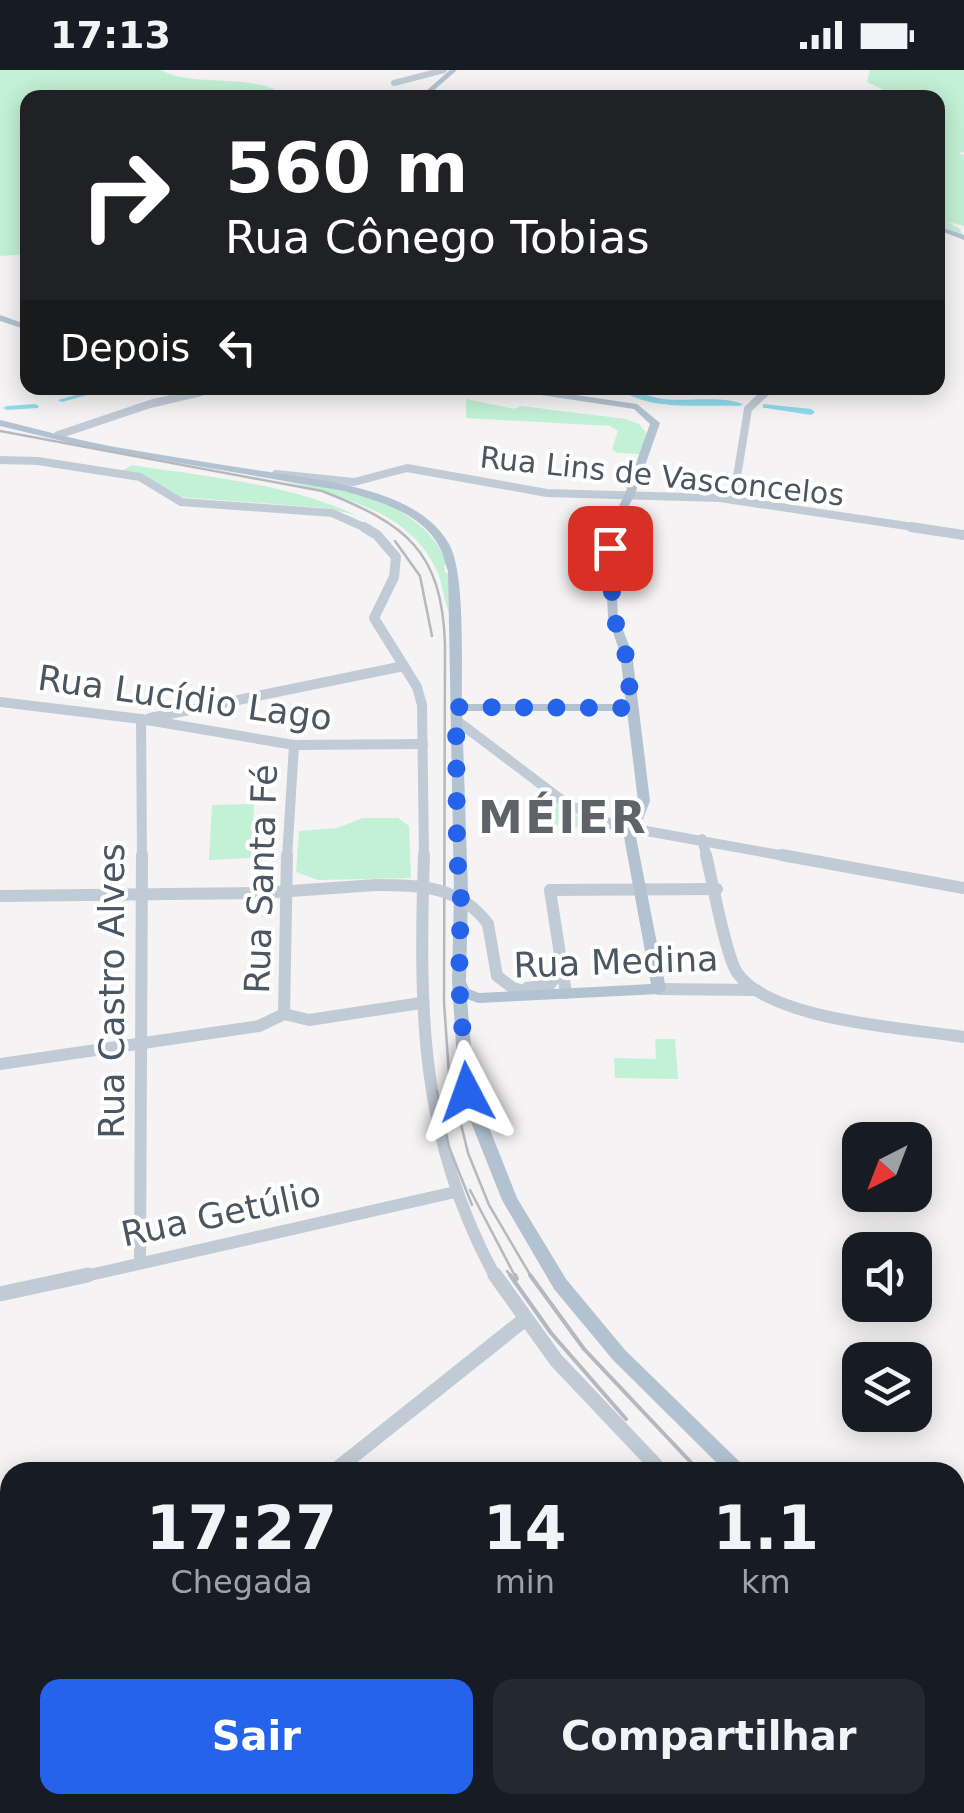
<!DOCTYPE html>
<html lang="pt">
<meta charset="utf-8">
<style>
:root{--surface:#171b24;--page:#242831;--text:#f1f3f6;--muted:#9ea1a6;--accent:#2563eb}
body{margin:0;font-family:"DejaVu Sans",sans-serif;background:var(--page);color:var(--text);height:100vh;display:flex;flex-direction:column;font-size:38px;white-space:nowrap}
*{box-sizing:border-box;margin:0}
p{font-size:32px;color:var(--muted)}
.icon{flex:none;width:55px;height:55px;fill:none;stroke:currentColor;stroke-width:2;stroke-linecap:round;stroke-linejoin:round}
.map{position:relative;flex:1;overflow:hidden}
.side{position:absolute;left:0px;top:1392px;width:965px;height:352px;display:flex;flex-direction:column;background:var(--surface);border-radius:30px 30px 0 0;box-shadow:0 5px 25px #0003}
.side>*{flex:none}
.hud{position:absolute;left:20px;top:20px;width:925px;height:305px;border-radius:20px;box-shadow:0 5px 25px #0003;background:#202124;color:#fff;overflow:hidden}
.needle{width:65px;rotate:222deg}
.controls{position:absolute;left:842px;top:1052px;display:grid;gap:20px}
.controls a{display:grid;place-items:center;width:90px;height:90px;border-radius:20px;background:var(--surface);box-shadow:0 5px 25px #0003;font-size:50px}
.pin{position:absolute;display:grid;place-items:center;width:85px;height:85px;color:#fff;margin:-42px;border-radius:20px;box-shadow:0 5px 15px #0006}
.me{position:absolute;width:110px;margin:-55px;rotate:356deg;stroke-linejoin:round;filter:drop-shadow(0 0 8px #0008)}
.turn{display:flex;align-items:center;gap:35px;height:210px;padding:0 40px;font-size:45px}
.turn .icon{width:130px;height:130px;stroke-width:2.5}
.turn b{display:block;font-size:70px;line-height:85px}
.then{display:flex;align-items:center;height:95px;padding:0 40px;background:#0003;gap:20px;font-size:38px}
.eta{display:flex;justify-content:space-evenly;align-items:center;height:170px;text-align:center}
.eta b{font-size:60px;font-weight:600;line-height:70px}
.primary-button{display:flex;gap:20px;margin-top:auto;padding:20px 40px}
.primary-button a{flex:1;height:115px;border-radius:20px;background:var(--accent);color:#fff;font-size:40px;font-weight:600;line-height:115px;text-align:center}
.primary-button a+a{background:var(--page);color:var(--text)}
.status{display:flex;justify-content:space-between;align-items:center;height:70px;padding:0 50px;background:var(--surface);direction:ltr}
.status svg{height:28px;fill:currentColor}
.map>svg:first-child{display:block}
.green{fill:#c3f1d5}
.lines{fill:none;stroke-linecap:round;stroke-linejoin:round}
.river{fill:#90daee;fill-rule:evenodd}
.secondary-far4{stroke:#c1cbd6;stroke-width:6}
.secondary-far3{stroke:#c1cbd6;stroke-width:8}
.secondary-far2{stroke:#c1cbd6;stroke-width:10}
.secondary-far1{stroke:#c1cbd6;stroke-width:12}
.secondary{stroke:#c1cbd6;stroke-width:15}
.primary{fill:#b3c2d1;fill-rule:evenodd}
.rail-far1{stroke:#b5b8bd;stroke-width:2.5}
.rail{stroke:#b5b8bd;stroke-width:4}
.secondary-bridge{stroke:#c1cbd6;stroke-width:12}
.route{stroke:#2563eb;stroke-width:18;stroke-dasharray:0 32.4}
.labels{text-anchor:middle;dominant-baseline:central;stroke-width:8;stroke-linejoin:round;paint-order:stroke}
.far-street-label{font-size:30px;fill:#4a5661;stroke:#fff}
.street-label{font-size:35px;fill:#4a5661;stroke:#fff}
.district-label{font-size:45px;font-weight:bold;letter-spacing:2.5px;fill:#5f6368;stroke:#fff}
</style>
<div class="status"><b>17:13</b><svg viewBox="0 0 49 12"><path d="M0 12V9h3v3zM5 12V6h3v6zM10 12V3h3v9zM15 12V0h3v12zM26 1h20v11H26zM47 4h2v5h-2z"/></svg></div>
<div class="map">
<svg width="964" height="1743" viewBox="0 0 964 1743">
<rect width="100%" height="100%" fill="#f5f3f3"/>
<g class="green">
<path d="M0 0H160C199 19 254 1 287 27L28 28 27 184 0 186Z"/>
<path d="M870 0H964V82L958 83 964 85V156L948 152 960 159 964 167 938 155V28L879 27 890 23 867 12Z"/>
<path d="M466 329 515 339 521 336 626 349 639 354 647 364 640 384 617 383 612 379 618 361 610 356 466 348Z"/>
<path d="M132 395C207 407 286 413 356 445L326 438 179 427 145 405 122 401Z"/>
<path d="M274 408C339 418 418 426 448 494L444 495 445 503H448L449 542C443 529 443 512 435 497 405 436 332 426 274 408Z"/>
<path d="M542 721 576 745 624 759 547 756Z"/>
<path d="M254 734 251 788 209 790 212 735Z"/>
<path d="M363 748H398L409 756 411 808 318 810 296 802 299 761 337 758Z"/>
<path d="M655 969H675L678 1009 615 1008 614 988 656 989Z"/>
</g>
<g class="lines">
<g class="river">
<path d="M100 318H112L62 332 58 330Z"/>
<path d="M617 318C632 317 647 327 663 329 689 332 720 325 743 334L739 336C698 334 652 342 617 318Z"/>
<path d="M35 334 39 336 38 338 7 340 3 338 7 336Z"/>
<path d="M763 334 811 339 815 342 811 345 766 338H763Z"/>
</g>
<path class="secondary-far4" d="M394 13 444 0"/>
<g class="secondary-far3">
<path d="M58 365 150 334 201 322"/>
<path d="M0 390 38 391 140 407 181 432 332 443 368 459"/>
<path d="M276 404 354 412 407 398 547 423 720 428 927 459"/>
<path d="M734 425 748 339 770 318"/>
</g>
<g class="secondary-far2">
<path d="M364 457 377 465 396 487 394 507 374 548 417 617 422 635 424 788"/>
<path d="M911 457 964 465"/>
<path d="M0 632 141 649 294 675 423 674"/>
<path d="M150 648 404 596"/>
<path d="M141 649 142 788"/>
<path d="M456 650 567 734 613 755 796 788"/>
<path d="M702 769 707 788"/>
<path d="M287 788 294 675"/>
</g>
<g class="secondary-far1">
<path d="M424 785C419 940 419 1068 496 1208"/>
<path d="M706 785C712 809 726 889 738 904 773 951 907 958 964 967"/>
<path d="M782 785 964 818"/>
<path d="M0 826 262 823 376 815"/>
<path d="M488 854 497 906 513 918 533 924"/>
<path d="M527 918 549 915 560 902"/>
<path d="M659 919 756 920"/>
<path d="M566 923 550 820 717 819"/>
<path d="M284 944 287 785"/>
<path d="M0 994 259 956 284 944 309 950 421 933"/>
<path d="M140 1193 142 785"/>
<path d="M77 1208 455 1122"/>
</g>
<g class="secondary">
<path d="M495 1205 556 1290 662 1402"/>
<path d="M0 1224 88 1205"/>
<path d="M333 1402 524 1250"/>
<path d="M0 1662 10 1654"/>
<path d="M953 1735 960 1743"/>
<path d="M833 1743 836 1735"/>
</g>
<g class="primary">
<path d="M450 0H457L425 28H418Z"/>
<path d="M938 156 964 165V170L938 160Z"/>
<path d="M0 245 28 255V260L0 251Z"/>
<path d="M177 318H224L201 325Z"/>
<path d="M510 318H528L637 334 660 353 635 424 614 464 618 547 632 583 650 731 636 767 666 919 659 924 478 933 467 929 475 1022 517 1128 566 1209 625 1280 744 1396 747 1402H726L613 1290 554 1219 502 1130 459 1022 452 912 454 822 448 501C445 494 444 485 440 478 423 443 378 431 344 421L91 378 0 356V350C42 360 84 372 127 379 172 387 217 394 263 401 319 410 418 418 449 474 466 504 461 596 462 634H626L620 583 608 547 604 464 625 424 650 354 634 339 514 321ZM462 641H627L638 731 624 767 651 914 479 923 469 919 466 912 468 822Z"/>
<path d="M955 1645 964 1650V1677L955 1672Z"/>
</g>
<g class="rail-far1">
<path d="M0 361 322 421C406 454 442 480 445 575L444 932 449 1005 468 1083 489 1135 532 1208"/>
<path d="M395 471 420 506 432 566"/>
<path d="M437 1021 449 1077 472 1135"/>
<path d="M470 1120 516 1208"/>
<path d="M507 1201 512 1208"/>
</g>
<g class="rail">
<path d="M510 1205 551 1263 626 1349"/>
<path d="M515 1205 517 1209"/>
<path d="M530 1205 584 1279 700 1402"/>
<path d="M955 1678 964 1689"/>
<path d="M955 1705 964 1716"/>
</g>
<path class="secondary-bridge" d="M376 815C420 815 460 816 488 854"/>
</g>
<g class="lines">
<path class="route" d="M467 1022 459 912 461 822 457 788 456 637 632 638 624 572 613 547 610 478"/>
</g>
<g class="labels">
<g class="far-street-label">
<text transform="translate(662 406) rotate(6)">Rua Lins de Vasconcelos</text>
</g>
<g class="street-label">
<text transform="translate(185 628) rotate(8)">Rua Lucídio Lago</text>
<text transform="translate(261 809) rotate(-88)">Rua Santa Fé</text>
<text transform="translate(616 892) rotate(-2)">Rua Medina</text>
<text transform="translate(112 921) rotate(-90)">Rua Castro Alves</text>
<text transform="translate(221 1144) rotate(-12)">Rua Getúlio</text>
</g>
<g class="district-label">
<text x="563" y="747">MÉIER</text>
</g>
</g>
</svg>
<div class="controls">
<a><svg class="needle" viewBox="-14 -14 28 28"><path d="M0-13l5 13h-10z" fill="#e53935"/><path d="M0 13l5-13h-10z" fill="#9ea1a6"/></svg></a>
<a><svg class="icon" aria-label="sound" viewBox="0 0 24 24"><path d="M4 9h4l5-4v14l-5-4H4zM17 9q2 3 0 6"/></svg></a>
<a><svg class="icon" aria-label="layers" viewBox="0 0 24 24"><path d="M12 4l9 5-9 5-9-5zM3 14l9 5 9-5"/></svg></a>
</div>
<div class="pin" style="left:610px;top:478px;background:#d93025"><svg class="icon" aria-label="arrive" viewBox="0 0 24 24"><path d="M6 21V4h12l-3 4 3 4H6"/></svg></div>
<svg class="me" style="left:467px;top:1022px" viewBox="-20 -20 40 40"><path d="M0-17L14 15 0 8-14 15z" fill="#2563eb" stroke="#fff" stroke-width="4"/></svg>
<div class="hud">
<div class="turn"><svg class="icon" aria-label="right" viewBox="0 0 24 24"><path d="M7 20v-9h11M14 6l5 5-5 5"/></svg><div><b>560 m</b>Rua Cônego Tobias</div></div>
<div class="then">Depois<svg class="icon" aria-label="left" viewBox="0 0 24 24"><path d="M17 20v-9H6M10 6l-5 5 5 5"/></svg></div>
</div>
<section class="side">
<div class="eta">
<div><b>17:27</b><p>Chegada</p></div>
<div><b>14</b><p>min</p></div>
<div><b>1.1</b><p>km</p></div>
</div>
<div class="primary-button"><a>Sair</a><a>Compartilhar</a></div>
</section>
</div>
